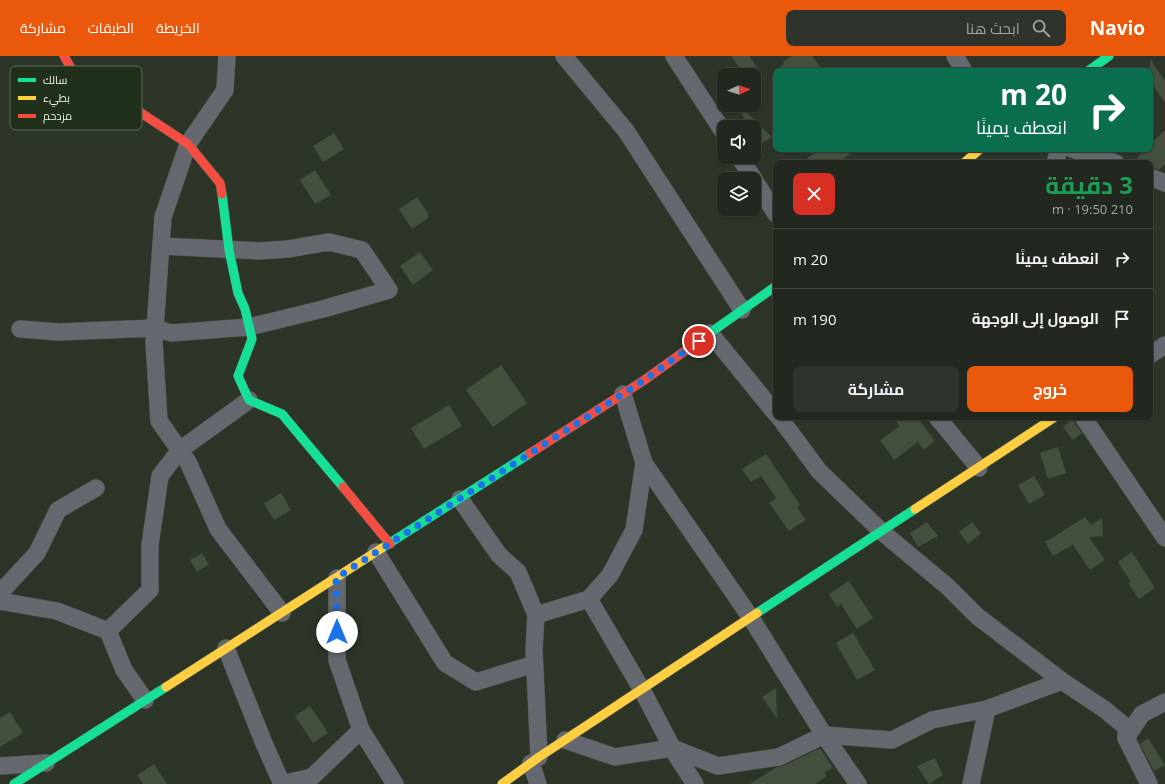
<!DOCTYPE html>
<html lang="ar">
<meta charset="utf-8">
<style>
:root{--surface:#22281f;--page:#2e342c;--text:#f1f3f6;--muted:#a2a6a4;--line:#3f443d;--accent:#ea580c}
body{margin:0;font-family:"Open Sans",Cairo,sans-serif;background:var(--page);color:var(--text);direction:rtl;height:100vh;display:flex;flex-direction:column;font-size:15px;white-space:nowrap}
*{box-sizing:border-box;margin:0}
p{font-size:13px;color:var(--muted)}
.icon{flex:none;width:22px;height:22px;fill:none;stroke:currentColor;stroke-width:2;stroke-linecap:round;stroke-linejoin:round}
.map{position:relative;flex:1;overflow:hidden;direction:ltr}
.drawer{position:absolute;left:773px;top:104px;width:380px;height:260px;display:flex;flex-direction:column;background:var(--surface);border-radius:8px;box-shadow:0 1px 3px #0004,0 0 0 1px var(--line);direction:rtl}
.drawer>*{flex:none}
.hud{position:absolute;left:773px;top:12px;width:380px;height:84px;border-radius:8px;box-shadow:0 1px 3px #0004,0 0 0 1px var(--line);direction:rtl;background:#0b6e4f;color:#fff;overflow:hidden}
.needle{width:26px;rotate:86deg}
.tools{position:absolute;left:717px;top:12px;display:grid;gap:8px}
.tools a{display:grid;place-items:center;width:44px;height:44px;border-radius:8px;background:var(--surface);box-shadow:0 1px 3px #0004,0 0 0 1px var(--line);font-size:20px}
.pin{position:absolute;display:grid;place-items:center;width:34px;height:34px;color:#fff;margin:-17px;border:2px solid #fff;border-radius:50%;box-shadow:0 1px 4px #0007}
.me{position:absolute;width:44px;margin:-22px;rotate:0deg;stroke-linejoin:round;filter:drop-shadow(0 0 3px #0008)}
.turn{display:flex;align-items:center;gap:14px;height:84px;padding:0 20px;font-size:18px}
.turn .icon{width:52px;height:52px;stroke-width:2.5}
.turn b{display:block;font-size:28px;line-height:34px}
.round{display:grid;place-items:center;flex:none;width:42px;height:42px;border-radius:8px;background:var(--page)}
.head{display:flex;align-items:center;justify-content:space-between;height:68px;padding:0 20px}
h1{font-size:24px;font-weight:700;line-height:30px;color:#1e9e55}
.primary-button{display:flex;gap:8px;margin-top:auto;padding:8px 20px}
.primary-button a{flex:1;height:46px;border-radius:8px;background:var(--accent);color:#fff;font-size:16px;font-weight:700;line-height:46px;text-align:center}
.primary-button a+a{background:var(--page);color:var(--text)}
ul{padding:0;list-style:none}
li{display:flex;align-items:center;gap:12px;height:60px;padding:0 20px;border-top:1px solid var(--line)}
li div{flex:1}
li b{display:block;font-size:15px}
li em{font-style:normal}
header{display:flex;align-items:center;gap:24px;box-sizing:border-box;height:56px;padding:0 20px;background:var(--accent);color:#fff}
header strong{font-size:19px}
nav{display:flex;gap:22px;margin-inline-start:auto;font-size:14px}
.search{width:280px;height:36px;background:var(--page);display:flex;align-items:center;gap:10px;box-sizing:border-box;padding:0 14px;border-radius:8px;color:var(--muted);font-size:15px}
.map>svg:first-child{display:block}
.building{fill:#444f3e}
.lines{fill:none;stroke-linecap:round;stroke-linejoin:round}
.street-casing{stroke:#4c5348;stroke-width:18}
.fast-casing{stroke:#4c5348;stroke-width:10}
.slow-casing{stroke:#4c5348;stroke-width:10}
.jam-casing{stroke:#4c5348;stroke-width:10}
.street{stroke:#65686f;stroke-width:17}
.fast{stroke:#16e098;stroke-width:9}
.slow{stroke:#ffcf43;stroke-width:9}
.jam{stroke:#f24e42;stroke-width:9}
.route{stroke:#1a73e8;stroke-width:7;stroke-dasharray:0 12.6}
.key{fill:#21301b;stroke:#5e6b58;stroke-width:1}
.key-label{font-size:11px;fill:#ebf5e7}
</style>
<header>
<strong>Navio</strong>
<div class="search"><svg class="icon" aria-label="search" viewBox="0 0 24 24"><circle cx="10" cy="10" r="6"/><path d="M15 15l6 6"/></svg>ابحث هنا</div>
<nav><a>الخريطة</a><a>الطبقات</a><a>مشاركة</a></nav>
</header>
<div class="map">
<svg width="1165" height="728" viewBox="0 0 1165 728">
<rect width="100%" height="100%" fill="#2d3529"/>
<g class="building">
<path d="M731 0H749L763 19H745Z"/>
<path d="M791 0H812L823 15H774L784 8 783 6Z"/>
<path d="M1150 3 1165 25V47L1150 24Z"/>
<path d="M741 51 772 81 758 89 754 81V71H749L739 52Z"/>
<path d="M1165 74V108L1159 114 1150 111V107H1132L1146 93H1150V89Z"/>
<path d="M334 77 344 93 323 106 313 90Z"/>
<path d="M820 93H856L838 107H801Z"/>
<path d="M315 114 331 139 315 148 300 124Z"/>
<path d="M417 141 428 157V162L412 173 399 153Z"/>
<path d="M420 196 433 214 413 229 400 210Z"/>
<path d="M501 309 527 347 493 371 466 334Z"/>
<path d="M449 349 462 370 424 393 411 372Z"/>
<path d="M893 361H917L935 385 924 394 918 386 894 404 880 384 900 370Z"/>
<path d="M1072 363 1082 377 1073 384 1063 371Z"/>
<path d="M1058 391 1066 417 1048 423 1040 397Z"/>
<path d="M766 398 800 449 797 451 806 464 789 475 769 447 776 442 761 420 751 426 742 413Z"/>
<path d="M1034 420 1045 439 1029 448 1018 429Z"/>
<path d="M281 437 291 454 274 464 264 447Z"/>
<path d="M1085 461 1091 469 1102 462 1103 480 1089 481 1105 504 1090 514 1073 489 1053 500 1045 486Z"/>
<path d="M927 466 938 480 918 491 910 477Z"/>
<path d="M972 466 981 477 968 488 959 476Z"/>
<path d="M1132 496 1155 532 1139 543 1128 527 1131 526 1118 506Z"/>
<path d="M202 497 209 508 197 516 190 504Z"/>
<path d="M849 525 873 562 857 573 841 548 837 551 829 538Z"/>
<path d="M853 577 875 614 857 624 836 587Z"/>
<path d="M776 632 777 663 762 641Z"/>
<path d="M310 650 328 677 313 687 295 660Z"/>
<path d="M10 656 23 677 0 691V662Z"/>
<path d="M1148 682 1165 709 1154 715 1140 688Z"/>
<path d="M820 692 833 712 824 716 827 720 815 728H750L775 712 783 710Z"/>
<path d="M935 702 943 719 929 728 917 710Z"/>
<path d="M154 708 167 728H143L137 719Z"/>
</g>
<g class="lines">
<defs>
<g id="street">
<path d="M227 0 225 34 188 88 163 161 154 286 159 365 188 406 218 473 282 557"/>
<path d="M564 0 626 75 742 254"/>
<path d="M674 0 724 77"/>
<path d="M955 0 964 15"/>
<path d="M1072 93 1116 107"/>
<path d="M739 101 754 123"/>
<path d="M1055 107 1059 93"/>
<path d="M1150 121 1165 127"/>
<path d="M754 124 776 158"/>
<path d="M20 273 59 276 155 272 171 277 249 271 323 253 389 234 362 194 329 186 288 193 259 195 161 190"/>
<path d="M710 277 776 358"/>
<path d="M1150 299 1165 289"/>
<path d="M623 338 644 407 634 474 610 519 589 543 642 634 676 699 695 728"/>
<path d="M779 361 819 415 882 476 948 531 977 560 1062 625 1104 653 1126 671V682L1149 728"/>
<path d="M937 361 979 412"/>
<path d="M1083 361 1165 482"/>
<path d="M644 407 751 562 824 679 858 728"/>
<path d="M460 443 499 499 518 516 536 559 534 594 539 701"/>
<path d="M376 496 445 607 476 626 534 608"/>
<path d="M337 522V604L361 674 395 728"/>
<path d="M0 537 37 497 58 454 96 432"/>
<path d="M0 545 57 555 108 575 124 614 145 644"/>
<path d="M536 559 589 543"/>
<path d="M108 575 150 534V489L160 420 180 394 249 344"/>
<path d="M226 592 263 685 282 728"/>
<path d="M1126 682 1142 658 1165 646"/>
<path d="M565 684 615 701 672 692 718 710 779 701 824 679 892 684 932 664 987 653 1062 625"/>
<path d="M531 707 538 728"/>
<path d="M0 710 46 707"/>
<path d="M281 728 312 721 361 674"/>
<path d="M971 728 987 653"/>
</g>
<g id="fast">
<path d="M1088 15 1109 0"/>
<path d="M222 138 229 194 238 237 245 253 252 283 238 320 249 344 282 358 343 431"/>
<path d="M703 282 776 230"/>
<path d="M382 492 529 398"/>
<path d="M757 557 915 453"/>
<path d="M14 728 166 631"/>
</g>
<g id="slow">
<path d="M964 107 980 93"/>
<path d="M915 453 1055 361"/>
<path d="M166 631 382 492"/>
<path d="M502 728 539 701 757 557"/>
</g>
<g id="jam">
<path d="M64 0 72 14 117 41 188 88 220 127 222 138"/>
<path d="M529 398 643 325 703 282"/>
<path d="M343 431 390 488"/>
</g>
</defs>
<use href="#street" class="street-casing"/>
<use href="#fast" class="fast-casing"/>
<use href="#slow" class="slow-casing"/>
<use href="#jam" class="jam-casing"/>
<use href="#street" class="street"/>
<use href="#fast" class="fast"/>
<use href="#slow" class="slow"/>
<use href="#jam" class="jam"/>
</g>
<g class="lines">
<path class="route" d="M337 576 336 522 643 325 699 285"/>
</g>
<rect x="10" y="10" width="132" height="64" rx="6" class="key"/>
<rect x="18" y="22" width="18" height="4" fill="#16e098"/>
<rect x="18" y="40" width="18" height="4" fill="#ffcf43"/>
<rect x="18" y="58" width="18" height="4" fill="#f24e42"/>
<g class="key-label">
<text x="43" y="28">سالك</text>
<text x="43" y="46">بطيء</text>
<text x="43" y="64">مزدحم</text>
</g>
</svg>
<div class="tools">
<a><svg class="needle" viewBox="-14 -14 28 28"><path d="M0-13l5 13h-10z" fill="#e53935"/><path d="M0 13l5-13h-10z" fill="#a2a6a4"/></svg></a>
<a><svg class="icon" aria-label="sound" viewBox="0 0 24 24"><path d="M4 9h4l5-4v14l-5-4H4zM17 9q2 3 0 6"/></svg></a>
<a><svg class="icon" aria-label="layers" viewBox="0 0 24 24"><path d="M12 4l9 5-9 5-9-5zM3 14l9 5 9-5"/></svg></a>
</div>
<div class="pin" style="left:699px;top:285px;background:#d93025"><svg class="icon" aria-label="arrive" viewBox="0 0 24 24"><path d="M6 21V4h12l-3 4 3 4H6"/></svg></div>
<svg class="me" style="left:337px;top:576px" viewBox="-20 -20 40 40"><circle r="19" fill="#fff"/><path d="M0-13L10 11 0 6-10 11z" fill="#1a73e8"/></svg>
<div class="hud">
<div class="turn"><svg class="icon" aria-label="right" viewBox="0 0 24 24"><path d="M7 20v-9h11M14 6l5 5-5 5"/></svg><div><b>20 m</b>انعطف يمينًا</div></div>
</div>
<section class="drawer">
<div class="head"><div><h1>3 دقيقة</h1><p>210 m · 19:50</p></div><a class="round" style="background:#d93025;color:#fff"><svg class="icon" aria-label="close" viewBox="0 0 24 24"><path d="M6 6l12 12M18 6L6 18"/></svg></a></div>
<ul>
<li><svg class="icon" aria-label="right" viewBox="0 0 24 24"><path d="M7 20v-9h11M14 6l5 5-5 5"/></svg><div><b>انعطف يمينًا</b></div><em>20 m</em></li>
<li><svg class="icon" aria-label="arrive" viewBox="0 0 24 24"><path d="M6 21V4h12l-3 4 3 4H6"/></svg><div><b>الوصول إلى الوجهة</b></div><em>190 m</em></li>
</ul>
<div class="primary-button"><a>خروج</a><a>مشاركة</a></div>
</section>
</div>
